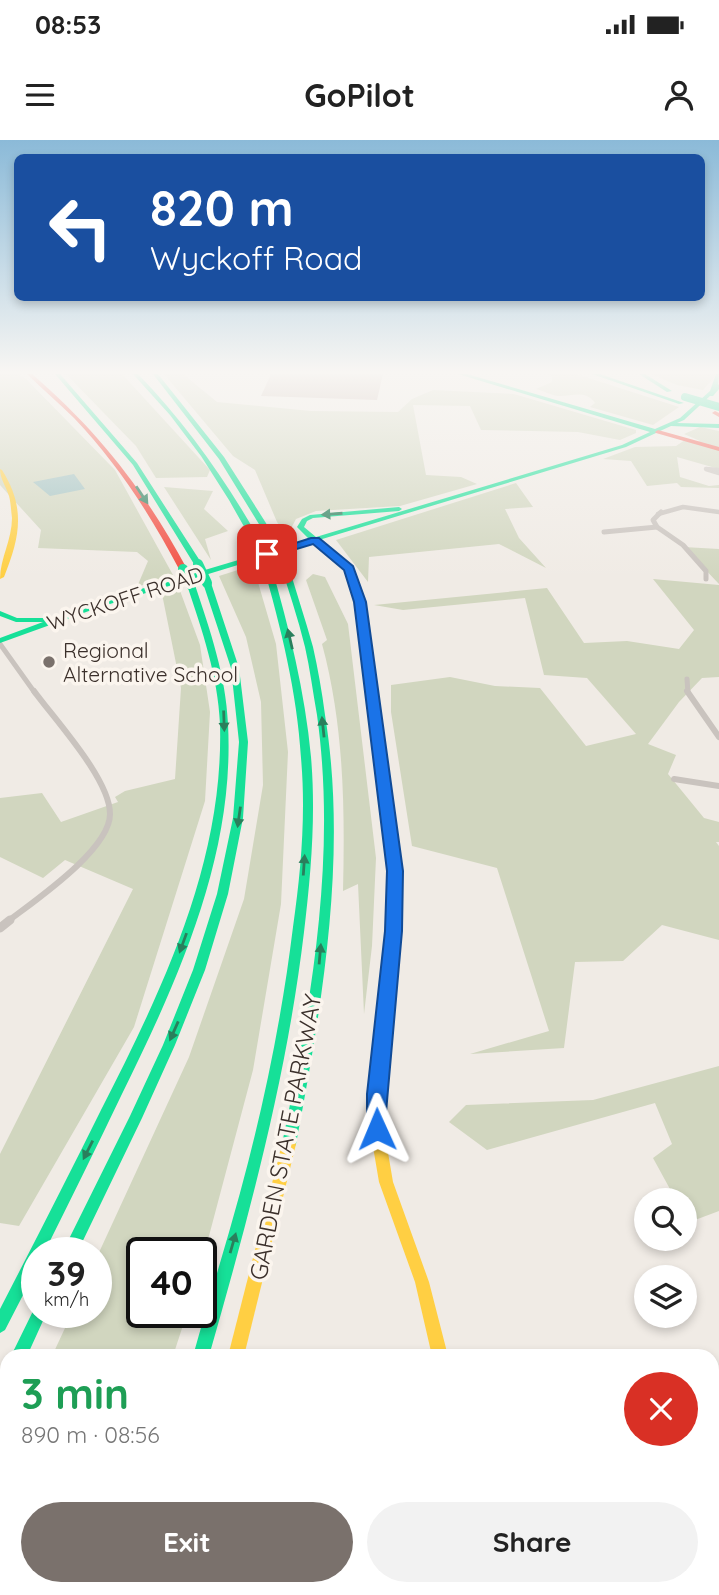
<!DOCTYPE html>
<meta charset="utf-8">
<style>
:root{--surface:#fff;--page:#f2f2f2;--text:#222;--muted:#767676;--accent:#7a716c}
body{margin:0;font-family:Quicksand,sans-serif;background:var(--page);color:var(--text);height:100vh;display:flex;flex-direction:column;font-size:26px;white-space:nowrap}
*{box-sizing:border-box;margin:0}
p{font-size:23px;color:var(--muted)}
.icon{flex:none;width:38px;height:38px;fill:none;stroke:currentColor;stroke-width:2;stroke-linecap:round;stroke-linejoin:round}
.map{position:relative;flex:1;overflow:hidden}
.details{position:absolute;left:0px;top:1209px;width:719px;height:247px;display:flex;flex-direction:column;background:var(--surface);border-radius:21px 21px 0 0;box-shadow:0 4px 10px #0003}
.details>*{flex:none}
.guide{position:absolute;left:14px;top:14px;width:691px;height:147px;border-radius:10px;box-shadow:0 4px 10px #0003;background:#1a4fa0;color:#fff;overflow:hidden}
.buttons{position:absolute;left:634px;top:1048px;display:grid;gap:14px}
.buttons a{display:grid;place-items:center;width:63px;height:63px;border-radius:50%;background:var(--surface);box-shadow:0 4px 10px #0003;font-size:35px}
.speed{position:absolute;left:21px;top:1097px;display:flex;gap:14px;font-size:35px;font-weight:700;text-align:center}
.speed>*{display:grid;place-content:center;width:91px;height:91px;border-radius:50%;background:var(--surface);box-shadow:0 4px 10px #0003;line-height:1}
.speed small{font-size:18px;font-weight:400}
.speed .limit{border:4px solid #111;border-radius:10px;background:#fff;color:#111}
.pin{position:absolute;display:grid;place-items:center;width:60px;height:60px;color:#fff;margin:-30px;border-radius:14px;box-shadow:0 4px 10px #0006}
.me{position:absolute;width:77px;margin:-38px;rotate:359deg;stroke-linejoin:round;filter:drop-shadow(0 0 5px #0008)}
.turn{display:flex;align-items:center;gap:24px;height:147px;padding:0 21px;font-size:32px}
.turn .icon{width:91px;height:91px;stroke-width:2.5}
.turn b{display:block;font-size:49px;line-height:60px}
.round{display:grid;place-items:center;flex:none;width:74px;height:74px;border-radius:37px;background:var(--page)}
.summary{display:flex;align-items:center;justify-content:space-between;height:119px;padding:0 21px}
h1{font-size:42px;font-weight:800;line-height:52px;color:#1e9e55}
.action{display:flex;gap:14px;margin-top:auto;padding:14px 21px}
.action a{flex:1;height:80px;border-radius:42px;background:var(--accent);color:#fff;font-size:28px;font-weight:800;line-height:80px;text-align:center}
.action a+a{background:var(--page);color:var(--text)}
.status{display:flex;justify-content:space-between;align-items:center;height:49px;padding:0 35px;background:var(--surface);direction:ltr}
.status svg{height:19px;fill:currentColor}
header{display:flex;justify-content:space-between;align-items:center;height:91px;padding:0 21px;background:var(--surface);font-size:32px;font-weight:800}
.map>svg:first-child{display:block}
.green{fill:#d1d6bf}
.water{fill:#a1c2c1}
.building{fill:#c3afa7}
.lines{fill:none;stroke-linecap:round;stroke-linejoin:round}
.street-far3{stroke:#c9c3be;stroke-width:4.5}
.street-far2{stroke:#c9c3be;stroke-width:5}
.street-far1{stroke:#c9c3be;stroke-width:6}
.street{stroke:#c9c3be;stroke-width:9}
.fast{fill:#16e098;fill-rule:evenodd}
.slow{fill:#ffcf43;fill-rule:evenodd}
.jam{fill:#f24e42;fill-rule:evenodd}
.fast-bridge-far1{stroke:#16e098;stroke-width:8}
.fast-bridge{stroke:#16e098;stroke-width:10}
.oneway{fill:#2a7f5c}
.route{fill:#1a73e8;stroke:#114b97;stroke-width:2}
.poi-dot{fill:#7a716c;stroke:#fbf5ee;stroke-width:2.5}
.labels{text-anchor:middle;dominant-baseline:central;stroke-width:7;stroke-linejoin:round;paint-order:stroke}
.far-street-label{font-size:21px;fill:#3b302b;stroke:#fbf5ee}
.far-poi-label{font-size:21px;fill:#3b302b;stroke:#fbf5ee;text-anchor:start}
.street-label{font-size:24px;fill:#3b302b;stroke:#fbf5ee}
</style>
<div class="status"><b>08:53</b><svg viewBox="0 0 49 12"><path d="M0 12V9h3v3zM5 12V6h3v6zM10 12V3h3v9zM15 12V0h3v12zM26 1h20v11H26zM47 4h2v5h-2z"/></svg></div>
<header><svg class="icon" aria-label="menu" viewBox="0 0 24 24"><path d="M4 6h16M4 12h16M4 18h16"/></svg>GoPilot<svg class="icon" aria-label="person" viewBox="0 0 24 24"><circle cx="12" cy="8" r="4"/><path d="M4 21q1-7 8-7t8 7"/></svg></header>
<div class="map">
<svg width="719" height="1455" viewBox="0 0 719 1455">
<rect width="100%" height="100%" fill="#f0ebe5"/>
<g class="green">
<path d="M0 234H18L26 239 115 330 173 435 137 447 148 421 137 412 38 408 41 390 0 345Z"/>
<path d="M66 234H122L210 330 207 337 156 338 136 306Z"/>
<path d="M164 234H183L217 262 311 271 398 272 412 259 433 250 514 254 636 290V293L620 300 578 292 481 290 470 266 413 265 426 335 461 337 477 344 400 366 316 371 296 379 287 396 277 382 255 330 233 316Z"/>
<path d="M546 234H576L679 267 653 285 590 267 595 263C585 249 571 257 558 256 551 255 543 251 536 249L552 242V236Z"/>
<path d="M651 234H717L703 250 677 245Z"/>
<path d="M700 287 719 291V329L677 317 680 337 709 346 719 345V348L681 347 677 343 647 346 631 321 603 319 635 307 676 306 685 300 697 303 700 301 684 294Z"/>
<path d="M516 343 533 367 505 369 519 398 546 428 499 404 369 417 368 442 336 400Z"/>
<path d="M164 347 213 351 204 369 228 391 205 399 211 420Z"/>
<path d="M684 407 719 409V444Z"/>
<path d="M241 429 255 432 276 504 288 612 281 764 253 930 201 1126V1113H142V1172L187 1173 173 1216H52L72 1173 96 1172V1119L189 917 244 759 263 645 261 562 246 497 219 436Z"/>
<path d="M313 434 325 437 348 484 376 718 372 806 364 874 358 744 343 751C345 668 344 585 322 504L327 500 306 440Z"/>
<path d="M653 439 719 445V537L702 538 679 562 648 604 676 615 668 634 704 678 719 682V702H716L719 706V800L662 785 623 821 575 822 564 908 470 914 549 891 497 728 412 706 391 572V545L450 537 495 546 540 548 586 606 636 594 587 538 544 535 525 458 403 470 374 465 547 448 584 503 627 501 679 509 694 490Z"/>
<path d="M179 448 200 505 210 572 205 661 134 887 19 1086 0 1083V1014L133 749 65 720 43 738 0 717V658L42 653 61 682 118 662 115 657 125 651 175 639 181 548 162 454Z"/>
<path d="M719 926V1071L687 1083 684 1060H676L653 1018 672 1004 655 963 487 1010 449 982 466 965 593 960Z"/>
<path d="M7 1314V1449H101L99 1455H0V1329Z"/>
<path d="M719 1321V1455H687L688 1449H712V1344Z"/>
</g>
<path class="water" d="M74 334 85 349 50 356 33 342Z"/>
<path class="building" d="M271 234H383L377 260 261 256Z"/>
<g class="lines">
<g class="street-far3">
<path d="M719 330 706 329 719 333"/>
<path d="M658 374 683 367 719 372"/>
</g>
<g class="street-far2">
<path d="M661 372 653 380 657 387 683 405 706 431V439"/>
<path d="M604 392 657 387"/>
<path d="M0 504 35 553"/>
<path d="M687 539 688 553"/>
</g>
<g class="street-far1">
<path d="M687 551 719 597"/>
<path d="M674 639 719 646"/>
<path d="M7 782C34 761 110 710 110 674 110 639 55 580 34 551"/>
</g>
<path class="street" d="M0 788 10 780"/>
<g class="fast">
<path d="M55 234H60L137 323 202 424 201 426 194 424 133 325Z"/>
<path d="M133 234H138C188 286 228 343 263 406L261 407 255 406 229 360 201 316 170 275Z"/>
<path d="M153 234H158L224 317 278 402 276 403 270 402 219 319Z"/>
<path d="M458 234H467L655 289 680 278 710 251 716 234H719L718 245 719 244V249L713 256H710L684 280 677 283 719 284V288L671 286 660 291V293H656L626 307 319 400 352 427 364 462 400 731V791L386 921 384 925 380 926 376 925 374 921 388 791 390 731 356 462 346 430 313 402 100 467 0 503V498L43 482H16L0 476V471L17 478H47V481L94 463 309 399 297 387 302 379 310 375 399 367 402 369 399 371 313 378 307 381 304 387 316 397 622 305 650 292Z"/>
<path d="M592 234H600L684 263 679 264Z"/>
<path d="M639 234H645L672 251 667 252Z"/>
<path d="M280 418 287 420C295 449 305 478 313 507 318 529 322 552 325 575 348 716 322 865 296 1004L294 1008 289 1010 284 1008 282 1004C311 864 337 718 317 575 313 553 310 529 305 507 298 478 288 449 279 420Z"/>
<path d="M264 423 271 425C289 488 305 552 311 617 316 675 311 734 304 792 287 936 249 1076 209 1216H193C208 1162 225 1108 240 1053 264 965 282 877 293 787 301 731 306 674 301 618 297 552 281 488 263 425Z"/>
<path d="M204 441 211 443 239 528 248 602 243 678 228 754 205 830 175 905 142 978 77 1113H62L130 976 163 905 193 830 217 754 233 678 239 602 231 528 203 443Z"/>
<path d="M188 443 195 445C210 490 226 536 228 584 235 716 178 840 121 956 96 1008 70 1061 44 1113H37V1128L5 1190 0 1193V1169C34 1103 68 1037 101 970 162 850 224 723 220 584 218 536 202 490 187 445Z"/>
<path d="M37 1166V1172H47L27 1216H11L35 1167Z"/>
<path d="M7 1234V1259L6 1262 0 1264V1239L1 1236Z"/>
<path d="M123 1449H141L140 1455H122Z"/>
<path d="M164 1449H182L180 1455H162Z"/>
<path d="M470 1449H488L489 1455H471Z"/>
</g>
<g class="slow">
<path d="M0 329 2 330C26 368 20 397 4 437L0 439C0 418 12 400 12 378 11 371 11 363 9 356 6 346 0 339 0 329Z"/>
<path d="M380 916 384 917 386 921 384 989 393 1042 429 1142 448 1216H432L415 1142 379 1042 370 989 374 921 376 917Z"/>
<path d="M289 998 294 1000 296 1004 244 1216H228L282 1004 284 1000Z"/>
</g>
<g class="jam">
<path d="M27 234H32C99 292 145 351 187 429L186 431 179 429C150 374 117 323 74 278 59 263 42 249 27 234Z"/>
<path d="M715 271 719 273V277L712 273Z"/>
<path d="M658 290 719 307V311L656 293 655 292Z"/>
</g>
<path class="fast-bridge-far1" d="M685 257 719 267"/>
<g class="fast-bridge">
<path d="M274 402 283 420"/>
<path d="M259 406 267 425"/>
<path d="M198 424 207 443"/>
<path d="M183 429 191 445"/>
</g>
</g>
<defs><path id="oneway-solid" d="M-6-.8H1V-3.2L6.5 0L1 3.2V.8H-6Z" transform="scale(1.75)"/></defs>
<g class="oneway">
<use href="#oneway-solid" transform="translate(142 355) rotate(56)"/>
<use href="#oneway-solid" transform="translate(332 374) rotate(176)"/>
<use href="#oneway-solid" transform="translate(290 499) rotate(-103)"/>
<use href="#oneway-solid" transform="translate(224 581) rotate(88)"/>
<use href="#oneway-solid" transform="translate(323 587) rotate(-96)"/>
<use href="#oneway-solid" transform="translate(239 677) rotate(98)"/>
<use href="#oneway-solid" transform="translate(304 725) rotate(-86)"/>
<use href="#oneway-solid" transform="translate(183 803) rotate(110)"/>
<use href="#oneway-solid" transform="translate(320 814) rotate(-85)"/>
<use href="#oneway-solid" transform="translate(174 891) rotate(114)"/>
<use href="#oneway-solid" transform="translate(88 1010) rotate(117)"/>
<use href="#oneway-solid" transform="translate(233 1103) rotate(-74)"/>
</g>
<linearGradient id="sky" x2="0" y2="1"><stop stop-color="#8bbad8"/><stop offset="0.53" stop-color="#f8f6f3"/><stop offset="1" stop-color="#f8f6f3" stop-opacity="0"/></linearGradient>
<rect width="719" height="438" fill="url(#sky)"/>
<path class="route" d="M311 398H319L353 426 366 462 403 731 402 791 384 995 377 998 370 995 367 989V954L385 791 387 731 354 462 344 430 313 404 267 418 261 414Z"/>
<circle class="poi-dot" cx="49" cy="522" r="7"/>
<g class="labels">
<g class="far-street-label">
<text transform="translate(125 458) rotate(-18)">WYCKOFF ROAD</text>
</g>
<g class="far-poi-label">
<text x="63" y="510">Regional<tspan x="63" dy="24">Alternative School</tspan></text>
</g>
<g class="street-label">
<text transform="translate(285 997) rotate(-79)">GARDEN STATE PARKWAY</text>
</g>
</g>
</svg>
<div class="buttons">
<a><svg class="icon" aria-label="search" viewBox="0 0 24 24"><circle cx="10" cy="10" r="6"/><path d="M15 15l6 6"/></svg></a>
<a><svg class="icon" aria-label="layers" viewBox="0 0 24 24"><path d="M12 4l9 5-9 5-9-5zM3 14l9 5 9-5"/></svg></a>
</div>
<div class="speed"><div>39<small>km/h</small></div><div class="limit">40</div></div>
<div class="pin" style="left:267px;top:414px;background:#d93025"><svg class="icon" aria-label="arrive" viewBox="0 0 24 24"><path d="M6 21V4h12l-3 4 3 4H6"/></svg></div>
<svg class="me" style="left:377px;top:989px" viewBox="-20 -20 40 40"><path d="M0-17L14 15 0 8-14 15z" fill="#1a73e8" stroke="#fff" stroke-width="4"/></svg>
<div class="guide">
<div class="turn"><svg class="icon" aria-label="left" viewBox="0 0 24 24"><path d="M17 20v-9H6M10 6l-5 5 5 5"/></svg><div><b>820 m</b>Wyckoff Road</div></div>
</div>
<section class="details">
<div class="summary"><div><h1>3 min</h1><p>890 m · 08:56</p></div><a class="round" style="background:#d93025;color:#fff"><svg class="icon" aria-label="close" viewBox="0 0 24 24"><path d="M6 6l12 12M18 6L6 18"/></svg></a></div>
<div class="action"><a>Exit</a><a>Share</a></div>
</section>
</div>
